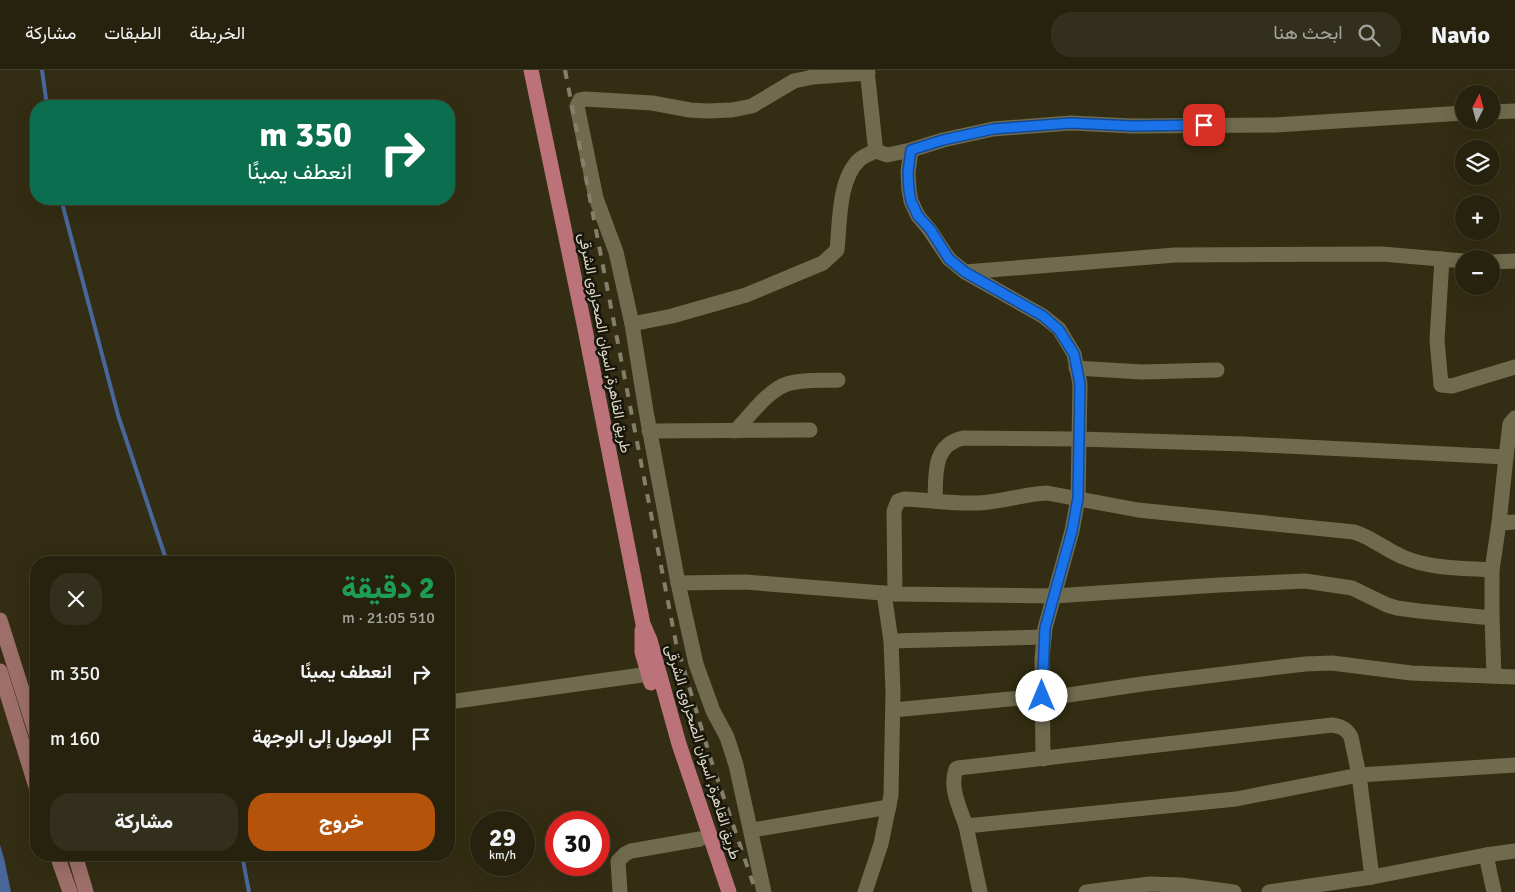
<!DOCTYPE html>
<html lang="ar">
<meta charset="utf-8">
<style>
:root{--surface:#26220e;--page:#322f1c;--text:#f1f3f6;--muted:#a4a49e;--line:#423f2e;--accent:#b45309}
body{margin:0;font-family:Signika,Vazirmatn,sans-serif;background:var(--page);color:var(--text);direction:rtl;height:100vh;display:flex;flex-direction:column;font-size:19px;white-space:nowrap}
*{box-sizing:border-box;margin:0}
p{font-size:16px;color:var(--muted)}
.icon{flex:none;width:28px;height:28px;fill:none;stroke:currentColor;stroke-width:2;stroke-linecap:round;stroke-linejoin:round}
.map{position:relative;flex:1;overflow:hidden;direction:ltr}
.side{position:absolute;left:30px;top:486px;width:425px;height:305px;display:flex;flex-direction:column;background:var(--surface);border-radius:20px;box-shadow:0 5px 20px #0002,0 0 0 1px var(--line);direction:rtl}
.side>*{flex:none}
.banner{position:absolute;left:30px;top:30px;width:425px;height:105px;border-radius:20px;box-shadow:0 5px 20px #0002,0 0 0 1px var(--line);direction:rtl;background:#0b6e4f;color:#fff;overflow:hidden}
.needle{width:32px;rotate:6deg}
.fabs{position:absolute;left:1455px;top:15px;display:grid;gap:10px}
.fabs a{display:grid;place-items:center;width:45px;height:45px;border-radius:50%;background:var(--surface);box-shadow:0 5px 20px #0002,0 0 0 1px var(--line);font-size:25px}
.speed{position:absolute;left:470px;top:741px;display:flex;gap:10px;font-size:25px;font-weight:700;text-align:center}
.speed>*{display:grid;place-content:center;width:65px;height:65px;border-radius:50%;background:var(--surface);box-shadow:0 5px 20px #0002,0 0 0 1px var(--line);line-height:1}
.speed small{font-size:12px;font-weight:400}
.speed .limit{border:8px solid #d22;background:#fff;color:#111}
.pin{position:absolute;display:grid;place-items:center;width:42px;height:42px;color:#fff;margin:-21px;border-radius:10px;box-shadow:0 2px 8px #0006}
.me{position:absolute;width:55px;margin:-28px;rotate:0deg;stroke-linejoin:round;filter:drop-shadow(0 0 4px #0008)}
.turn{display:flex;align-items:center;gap:18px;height:105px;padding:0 20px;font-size:22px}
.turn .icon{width:65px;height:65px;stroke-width:2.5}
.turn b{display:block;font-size:35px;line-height:42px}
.round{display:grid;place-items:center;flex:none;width:52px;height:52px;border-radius:20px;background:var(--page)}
.summary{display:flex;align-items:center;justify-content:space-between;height:85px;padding:0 20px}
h1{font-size:30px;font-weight:800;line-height:38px;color:#1e9e55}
.button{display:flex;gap:10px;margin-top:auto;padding:10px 20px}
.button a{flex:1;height:58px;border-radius:20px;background:var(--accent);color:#fff;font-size:20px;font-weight:800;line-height:58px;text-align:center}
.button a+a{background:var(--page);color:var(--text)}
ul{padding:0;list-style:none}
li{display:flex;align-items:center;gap:15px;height:65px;padding:0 20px}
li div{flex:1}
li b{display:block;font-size:19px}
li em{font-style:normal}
header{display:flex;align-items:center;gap:30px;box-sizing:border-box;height:70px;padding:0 25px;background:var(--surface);border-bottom:1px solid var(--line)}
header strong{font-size:24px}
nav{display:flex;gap:28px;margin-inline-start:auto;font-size:18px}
.search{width:350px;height:45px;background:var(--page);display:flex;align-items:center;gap:12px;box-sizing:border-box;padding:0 18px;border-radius:20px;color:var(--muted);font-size:19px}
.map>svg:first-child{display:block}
.water{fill:#4a679c}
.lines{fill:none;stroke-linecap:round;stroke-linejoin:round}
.stream{stroke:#4a679c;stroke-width:4}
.minor{stroke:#706a4e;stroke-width:15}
.major{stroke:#9d6f68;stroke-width:15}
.highway{stroke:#bb7379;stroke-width:15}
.rail{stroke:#837f6a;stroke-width:4;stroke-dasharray:9 9;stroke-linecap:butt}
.route-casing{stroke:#114b97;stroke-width:12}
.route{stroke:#1a73e8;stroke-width:9}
.labels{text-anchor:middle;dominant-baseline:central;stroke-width:5;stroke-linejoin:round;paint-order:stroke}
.street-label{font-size:15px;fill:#d9d6c7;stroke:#18150a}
</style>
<header>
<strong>Navio</strong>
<div class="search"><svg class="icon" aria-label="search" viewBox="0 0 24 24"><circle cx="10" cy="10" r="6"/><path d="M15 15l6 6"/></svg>ابحث هنا</div>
<nav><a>الخريطة</a><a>الطبقات</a><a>مشاركة</a></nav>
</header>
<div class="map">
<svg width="1515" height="822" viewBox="0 0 1515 822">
<rect width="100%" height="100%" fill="#332d13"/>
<path class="water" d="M0 775 4 788 11 822H0Z"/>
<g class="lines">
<g class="stream">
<path d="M42 0 47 36"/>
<path d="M61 129 118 345 167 492"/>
<path d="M242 785 249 822"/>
</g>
<g class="minor">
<path d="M867 0 875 74 876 81 887 85 911 80 943 70 993 59 1071 53 1133 56 1275 55 1464 43"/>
<path d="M1491 42 1515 41"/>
<path d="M911 80 908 102 909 120 911 131 918 146 929 159 949 189 965 202 1043 246 1059 259 1074 284 1080 314 1078 428 1072 461 1045 558 1042 588 1043 689"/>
<path d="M1442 189 1437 270 1441 315 1452 316 1515 297"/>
<path d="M1491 192 1515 191"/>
<path d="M965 202 1175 185 1382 184 1464 191"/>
<path d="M632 254 672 246 746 225 823 193 837 180C840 153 838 110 859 90 863 86 871 83 876 81"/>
<path d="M1076 298 1142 302 1217 300"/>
<path d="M649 361 810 360"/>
<path d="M735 361C749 347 768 320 787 314 803 309 822 311 838 310"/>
<path d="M1506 387 1499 453 1515 452"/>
<path d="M935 431C936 405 932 375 963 368L1079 369 1243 374 1506 387 1510 354 1515 348"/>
<path d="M678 513 745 512 895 524 1054 526 1219 515 1305 511 1352 518 1387 535 1397 538 1419 541 1492 548V500L1499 453"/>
<path d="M895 524 894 441 898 431 905 429C929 430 954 434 978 433 1002 432 1024 424 1047 423L1138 440 1354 462C1371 467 1386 480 1403 487 1430 499 1463 498 1492 500"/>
<path d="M1492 548 1494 606"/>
<path d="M891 571 1044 567"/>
<path d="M1042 629 1142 614 1305 594 1332 593 1411 603 1515 607"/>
<path d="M449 632 649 604"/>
<path d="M893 640 1042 626"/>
<path d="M966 756C960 738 949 718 956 699L958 698 1332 655C1341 656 1347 659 1351 667L1359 705 1515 695"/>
<path d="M752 760 889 737"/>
<path d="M1486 785 1494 822"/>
<path d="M620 822 618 791 625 784 631 781 700 769"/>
<path d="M764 822 736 695 727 667 713 641 696 594 678 513 646 341 632 254 616 182 596 128 577 36 580 30 586 29 652 33 690 40 707 41 732 40 752 36 794 11 813 7 868 3"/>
<path d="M865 822 881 774 891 725 893 622 891 571 884 523"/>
<path d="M980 822 966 756 1236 729 1359 705 1372 807"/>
<path d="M1086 822 1150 814 1181 815 1234 822"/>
<path d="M1269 822 1372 807 1486 785 1515 781"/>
</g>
<g class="major">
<path d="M0 550 36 664"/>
<path d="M0 601 36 717"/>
<path d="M57 785 70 822"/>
<path d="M75 785 86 822"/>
</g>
<g class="highway">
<path d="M531 0 584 254 643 554 650 570 679 674 729 822"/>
<path d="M642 560V582L651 613"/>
</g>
<path class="rail" d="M565 0 676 573 711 690 756 822"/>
</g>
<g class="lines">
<defs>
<path id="route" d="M1042 626 1045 558 1072 461 1078 428 1080 314 1074 284 1059 260 1043 246 965 202 949 189 930 159 918 146 911 131 909 120 908 102 911 80 943 70 993 59 1071 53 1133 56 1204 55"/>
</defs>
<use href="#route" class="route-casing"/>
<use href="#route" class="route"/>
</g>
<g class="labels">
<g class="street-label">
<text transform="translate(605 273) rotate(79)">طريق القاهرة, اسوان الصحراوى الشرقى</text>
<text transform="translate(703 682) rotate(73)">طريق القاهرة, اسوان الصحراوى الشرقى</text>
</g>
</g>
</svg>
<div class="fabs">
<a><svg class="needle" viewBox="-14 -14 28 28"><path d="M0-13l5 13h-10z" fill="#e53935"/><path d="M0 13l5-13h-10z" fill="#a4a49e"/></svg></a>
<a><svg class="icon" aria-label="layers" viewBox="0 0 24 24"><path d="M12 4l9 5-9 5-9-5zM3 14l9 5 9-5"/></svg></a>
<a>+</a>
<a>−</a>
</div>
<div class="speed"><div>29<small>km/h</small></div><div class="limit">30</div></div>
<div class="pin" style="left:1204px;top:55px;background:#d93025"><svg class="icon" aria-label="arrive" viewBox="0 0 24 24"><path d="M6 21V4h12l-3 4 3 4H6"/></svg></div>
<svg class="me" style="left:1042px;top:626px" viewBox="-20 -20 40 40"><circle r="19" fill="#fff"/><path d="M0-13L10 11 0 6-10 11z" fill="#1a73e8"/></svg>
<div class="banner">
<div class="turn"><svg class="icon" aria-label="right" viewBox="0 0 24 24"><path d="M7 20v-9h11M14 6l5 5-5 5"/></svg><div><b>350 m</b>انعطف يمينًا</div></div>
</div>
<section class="side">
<div class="summary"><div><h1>2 دقيقة</h1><p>510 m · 21:05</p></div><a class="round"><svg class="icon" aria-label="close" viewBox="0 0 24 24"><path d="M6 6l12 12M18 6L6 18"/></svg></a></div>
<ul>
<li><svg class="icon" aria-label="right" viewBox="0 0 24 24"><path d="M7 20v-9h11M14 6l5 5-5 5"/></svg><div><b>انعطف يمينًا</b></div><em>350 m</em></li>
<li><svg class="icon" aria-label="arrive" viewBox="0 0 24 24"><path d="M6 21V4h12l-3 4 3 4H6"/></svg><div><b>الوصول إلى الوجهة</b></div><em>160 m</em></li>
</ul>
<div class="button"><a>خروج</a><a>مشاركة</a></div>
</section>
</div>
